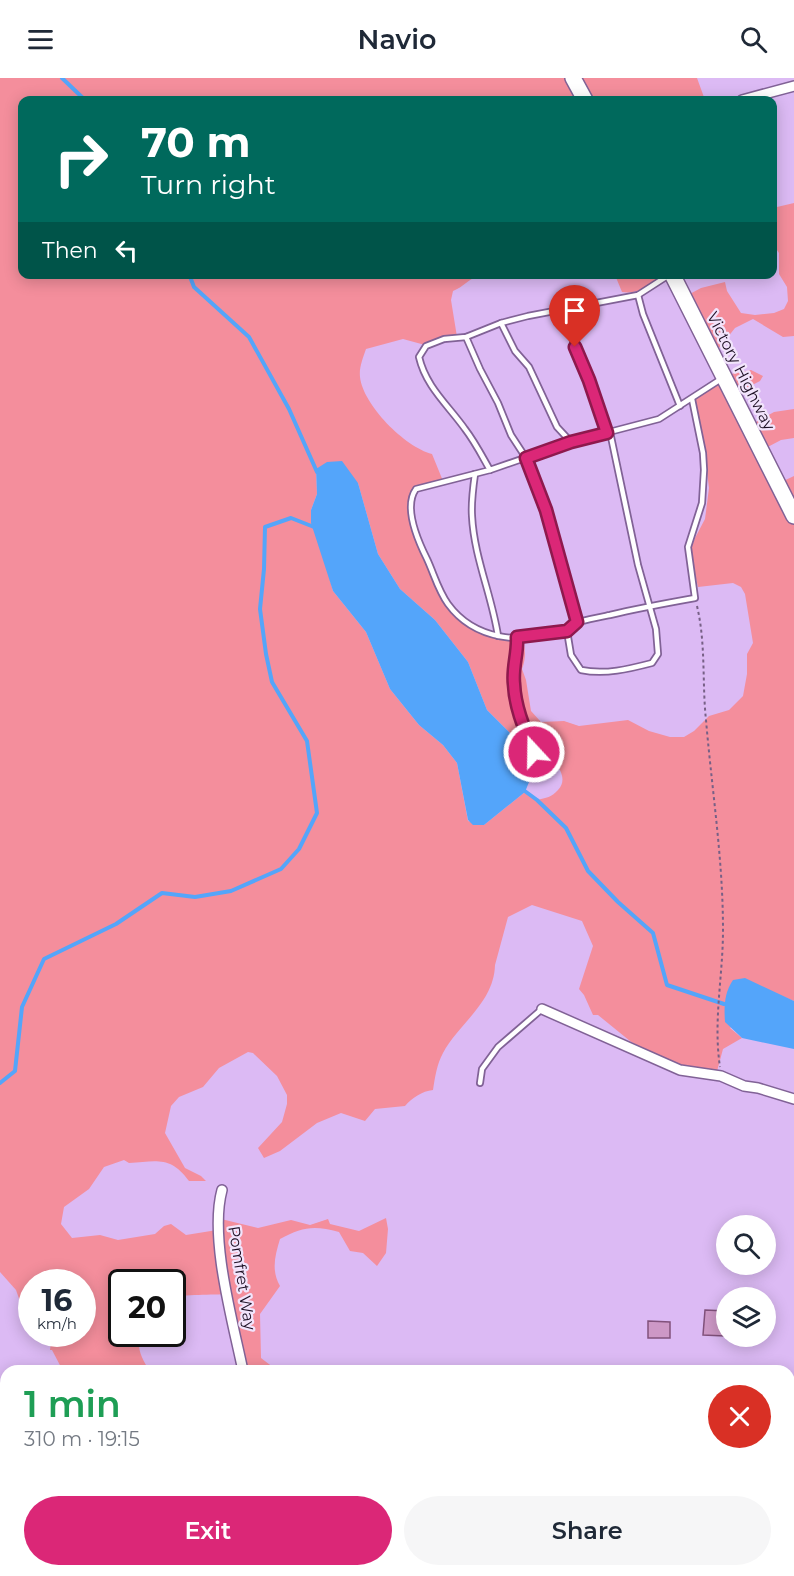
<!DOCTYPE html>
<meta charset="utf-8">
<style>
:root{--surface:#fff;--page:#f6f6f7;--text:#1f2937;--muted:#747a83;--accent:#db2777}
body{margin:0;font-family:Montserrat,sans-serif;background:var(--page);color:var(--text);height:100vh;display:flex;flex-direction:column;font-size:22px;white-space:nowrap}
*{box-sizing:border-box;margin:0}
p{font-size:20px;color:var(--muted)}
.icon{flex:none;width:33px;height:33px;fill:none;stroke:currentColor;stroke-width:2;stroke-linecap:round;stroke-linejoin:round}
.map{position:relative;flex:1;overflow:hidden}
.drawer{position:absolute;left:0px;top:1287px;width:795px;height:212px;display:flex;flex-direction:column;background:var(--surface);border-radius:18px 18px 0 0;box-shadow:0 3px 15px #0003}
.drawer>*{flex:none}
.banner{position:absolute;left:18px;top:18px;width:759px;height:183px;border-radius:12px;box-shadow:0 3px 15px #0003;background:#00695c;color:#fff;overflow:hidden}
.controls{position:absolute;left:716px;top:1137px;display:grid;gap:12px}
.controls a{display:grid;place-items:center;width:60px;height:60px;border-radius:50%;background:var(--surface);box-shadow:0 3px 15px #0003;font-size:30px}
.speed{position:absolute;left:18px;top:1191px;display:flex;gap:12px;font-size:30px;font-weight:700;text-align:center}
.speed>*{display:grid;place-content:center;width:78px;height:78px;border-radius:50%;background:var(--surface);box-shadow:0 3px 15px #0003;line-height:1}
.speed small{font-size:15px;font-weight:400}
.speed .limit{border:3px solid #111;border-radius:9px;background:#fff;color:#111}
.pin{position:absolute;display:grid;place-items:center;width:51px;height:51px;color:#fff;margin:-62px -26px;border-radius:50% 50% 50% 0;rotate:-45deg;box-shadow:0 0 6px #0007}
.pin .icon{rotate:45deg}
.me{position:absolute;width:66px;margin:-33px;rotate:339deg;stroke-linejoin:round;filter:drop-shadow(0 0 4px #0008)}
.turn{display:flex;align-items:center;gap:21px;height:126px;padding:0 24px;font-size:27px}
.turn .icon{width:78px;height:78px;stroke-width:2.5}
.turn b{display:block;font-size:42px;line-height:51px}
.then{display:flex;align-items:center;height:57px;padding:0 24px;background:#0003;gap:12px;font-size:22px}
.round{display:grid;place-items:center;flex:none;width:63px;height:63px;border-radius:32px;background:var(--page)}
.overview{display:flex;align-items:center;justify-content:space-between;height:102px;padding:0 24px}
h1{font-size:36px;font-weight:600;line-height:45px;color:#1e9e55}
.cta{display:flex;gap:12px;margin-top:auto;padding:12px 24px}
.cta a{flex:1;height:69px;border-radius:36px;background:var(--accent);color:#fff;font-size:24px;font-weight:600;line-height:69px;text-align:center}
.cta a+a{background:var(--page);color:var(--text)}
header{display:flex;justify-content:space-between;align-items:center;height:78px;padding:0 24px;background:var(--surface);font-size:27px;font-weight:600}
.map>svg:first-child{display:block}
.green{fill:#f48e9c;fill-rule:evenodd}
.water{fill:#54a5fa}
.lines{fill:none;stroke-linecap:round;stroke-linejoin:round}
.stream{stroke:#54a5fa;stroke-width:4}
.building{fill:#cd98c6;stroke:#81517b;stroke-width:1.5}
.service-casing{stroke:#816296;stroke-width:8}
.minor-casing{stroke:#816296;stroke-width:12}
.tertiary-casing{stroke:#816296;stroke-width:15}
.primary-casing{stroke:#816296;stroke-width:18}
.path{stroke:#776086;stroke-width:2;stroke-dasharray:3 3;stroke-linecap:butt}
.service{stroke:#fff;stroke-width:4.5}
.minor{stroke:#fff;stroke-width:9}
.tertiary{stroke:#fff;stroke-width:12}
.primary{stroke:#fff;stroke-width:15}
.route-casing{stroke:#8e194d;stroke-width:15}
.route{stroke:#db2777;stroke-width:10}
.labels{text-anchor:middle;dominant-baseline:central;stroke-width:4.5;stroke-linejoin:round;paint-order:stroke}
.street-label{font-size:16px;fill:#1c0f23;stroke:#f2e4fc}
</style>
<header><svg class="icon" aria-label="menu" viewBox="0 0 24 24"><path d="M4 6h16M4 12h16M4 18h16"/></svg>Navio<svg class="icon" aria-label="search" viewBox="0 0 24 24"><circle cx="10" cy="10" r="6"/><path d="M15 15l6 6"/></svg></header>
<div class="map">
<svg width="794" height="1498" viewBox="0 0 794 1498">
<rect width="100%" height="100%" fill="#dcbaf4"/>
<g class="green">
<path d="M0 0H697L705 22H22V196L479 197C469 201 463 209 453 213L451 222 457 259 425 267 403 261 366 271C363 280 359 289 360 299 363 327 405 369 432 376L443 403 419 409 412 415 411 440 447 525 468 548 480 555 493 558 521 555C525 569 527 577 522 591L526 602 531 633 541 644 564 643 579 648 628 642 649 653 670 659H684L694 653 709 638 729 632 743 618 747 596V576L753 565 745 516 741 509 733 505 698 509 690 474 695 460 705 441 709 410 703 363 692 323 721 298 751 292 763 298 760 303 731 318 749 348 774 334 794 331V360L781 362 760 373 777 406 794 398V923L771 914 730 950 742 960 723 971 716 997 672 988 630 963 598 937H593L584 917 579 911 593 868 582 843 532 827 508 839 495 887C494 925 459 945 443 975 437 986 435 999 433 1012 422 1013 412 1020 405 1028L375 1031 365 1043 341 1035 317 1045 280 1073 264 1080 258 1070 282 1044 287 1026V1017L277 998 253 975 248 974 219 990 203 1009 179 1019 171 1028 165 1055 185 1090 201 1098 206 1103H189C171 1078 157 1083 129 1085L124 1082 104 1089 89 1111 64 1129 61 1146 72 1160 100 1157 118 1162 155 1156 164 1148 171 1146 186 1157 217 1152V1140L258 1150 291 1142 310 1147 328 1141 330 1146 359 1153 386 1140 388 1151 386 1175 377 1188 363 1175 350 1173 339 1154C314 1147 302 1149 280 1161 275 1178 271 1192 280 1208L260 1236 261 1280 278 1293H242L227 1216C215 1217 181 1216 173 1220L172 1204H122V1256H140C136 1269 142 1282 150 1293H63L52 1272H50L52 1257 51 1256H82V1204H32L31 1239 23 1232 16 1212 0 1194ZM316 391 358 405 378 476 400 511 435 542 468 584 487 632 512 657H529L544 665C549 680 572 697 558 712 552 719 546 720 537 722L525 714 484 747 468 743 457 685 443 667 419 647 390 611 366 554 333 513 311 432 317 416Z"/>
<path d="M794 125V258L783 259 753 241 735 250 712 279 686 218 701 210 725 204 727 213 741 235 755 237 774 235 784 231 788 223 787 209 779 196V175L773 166V127L777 129Z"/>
<path d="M668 196C654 205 639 217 622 214L615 197Z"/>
<path d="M0 1390 6 1394V1492L64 1493 57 1498H0Z"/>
<path d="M784 1493 790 1498H117L110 1493Z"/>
</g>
<g class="water">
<path d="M342 383 358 405 378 476 400 511 435 542 468 584 487 632 512 657 522 674 529 704 525 714 484 747H473L468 742 457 685 443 667 419 647 390 611 366 554 333 513 311 445V432L317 416 316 391 327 384Z"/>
<path d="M745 900 794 923V971L742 960 725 944C724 929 724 915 733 902Z"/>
</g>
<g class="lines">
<g class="stream">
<path d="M62 0 85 22"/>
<path d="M189 196 194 209 249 259 289 331 317 394"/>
<path d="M522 711 537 722 566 750 588 793 618 824 653 855 667 907 724 926"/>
<path d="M0 1005 15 993 22 929 44 881 116 846 162 815 195 819 231 813 281 791 299 771 317 735 307 663 272 604 266 576 260 531 264 491 265 449 291 440 314 449"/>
</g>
</g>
<g class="building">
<path d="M705 1232 726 1233 725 1258 703 1257Z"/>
<path d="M648 1243 670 1244V1260H648Z"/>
</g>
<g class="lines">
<defs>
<g id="service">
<path d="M669 197 638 217 528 238 501 245 466 259 444 261 426 268 419 279C426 309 448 327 465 351 475 364 482 378 490 392L416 411C403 429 418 463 427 481 434 496 438 512 448 526 475 563 522 566 564 554 570 552 573 546 579 544 589 541 600 539 610 537 639 530 667 525 695 520L688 469 702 425 704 392 703 375 692 321"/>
<path d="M638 217 643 236 680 328"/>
<path d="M567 230 568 250 589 302 607 355"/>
<path d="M501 245 515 273 529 289 557 349 571 364"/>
<path d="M466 259 480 291 498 325 511 357 526 380 546 432 577 545"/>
<path d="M490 392 571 364 659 341 721 301"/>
<path d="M475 396C473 410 471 424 472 438 474 479 492 518 498 558"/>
<path d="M567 553 571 577 581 592C605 597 629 591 652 585L658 576 656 551 638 487 610 354"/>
<path d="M517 559C518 575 512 590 514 606 515 630 525 652 534 674"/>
<path d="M480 1005 482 991 498 969 542 931"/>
</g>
<g id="minor">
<path d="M742 22 794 8"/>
<path d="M542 931 680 992 721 998 744 1008 758 1010 794 1021"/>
<path d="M222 1112C209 1160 233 1244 243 1293"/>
</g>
<g id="tertiary">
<path d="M789 1357 794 1358"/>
<path d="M2 1498 6 1492"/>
</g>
<g id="primary">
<path d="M573 0 585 22"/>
<path d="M672 196 794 438"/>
</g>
</defs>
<use href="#service" class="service-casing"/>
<use href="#minor" class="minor-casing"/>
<use href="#tertiary" class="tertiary-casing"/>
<use href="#primary" class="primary-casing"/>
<g class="path">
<path d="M697 528C706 566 702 605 706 642 712 713 723 781 723 852 723 898 713 943 720 989"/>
<path d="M672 1498 673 1492"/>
</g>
<use href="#service" class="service"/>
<use href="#minor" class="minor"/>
<use href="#tertiary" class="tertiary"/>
<use href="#primary" class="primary"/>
</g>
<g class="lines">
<defs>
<path id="route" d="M534 674C525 652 515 630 514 606 512 590 518 575 517 559L567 553 577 544 546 432 526 380 571 364 607 355 589 302 575 269"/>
</defs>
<use href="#route" class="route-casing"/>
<use href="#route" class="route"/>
</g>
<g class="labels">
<g class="street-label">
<text transform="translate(741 293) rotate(63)">Victory Highway</text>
<text transform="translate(242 1200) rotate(81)">Pomfret Way</text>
</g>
</g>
</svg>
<div class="controls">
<a><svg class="icon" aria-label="search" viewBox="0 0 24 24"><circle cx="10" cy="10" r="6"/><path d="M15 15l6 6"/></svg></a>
<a><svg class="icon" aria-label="layers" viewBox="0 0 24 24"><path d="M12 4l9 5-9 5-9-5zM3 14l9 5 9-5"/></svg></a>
</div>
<div class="speed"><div>16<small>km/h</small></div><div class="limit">20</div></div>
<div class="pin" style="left:575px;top:269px;background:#d93025"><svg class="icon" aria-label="arrive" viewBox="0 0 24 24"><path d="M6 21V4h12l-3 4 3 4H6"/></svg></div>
<svg class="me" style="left:534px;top:674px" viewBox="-20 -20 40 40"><circle r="17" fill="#db2777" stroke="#fff" stroke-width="3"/><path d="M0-11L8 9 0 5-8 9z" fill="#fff"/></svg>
<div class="banner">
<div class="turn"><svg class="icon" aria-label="right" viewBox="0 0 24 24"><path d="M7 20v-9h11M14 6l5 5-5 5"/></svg><div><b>70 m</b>Turn right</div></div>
<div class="then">Then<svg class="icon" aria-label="left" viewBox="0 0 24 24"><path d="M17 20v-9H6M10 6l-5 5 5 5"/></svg></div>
</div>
<section class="drawer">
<div class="overview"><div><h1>1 min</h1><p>310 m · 19:15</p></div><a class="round" style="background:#d93025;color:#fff"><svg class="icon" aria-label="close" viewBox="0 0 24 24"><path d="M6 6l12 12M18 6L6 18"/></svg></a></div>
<div class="cta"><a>Exit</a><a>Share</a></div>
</section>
</div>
